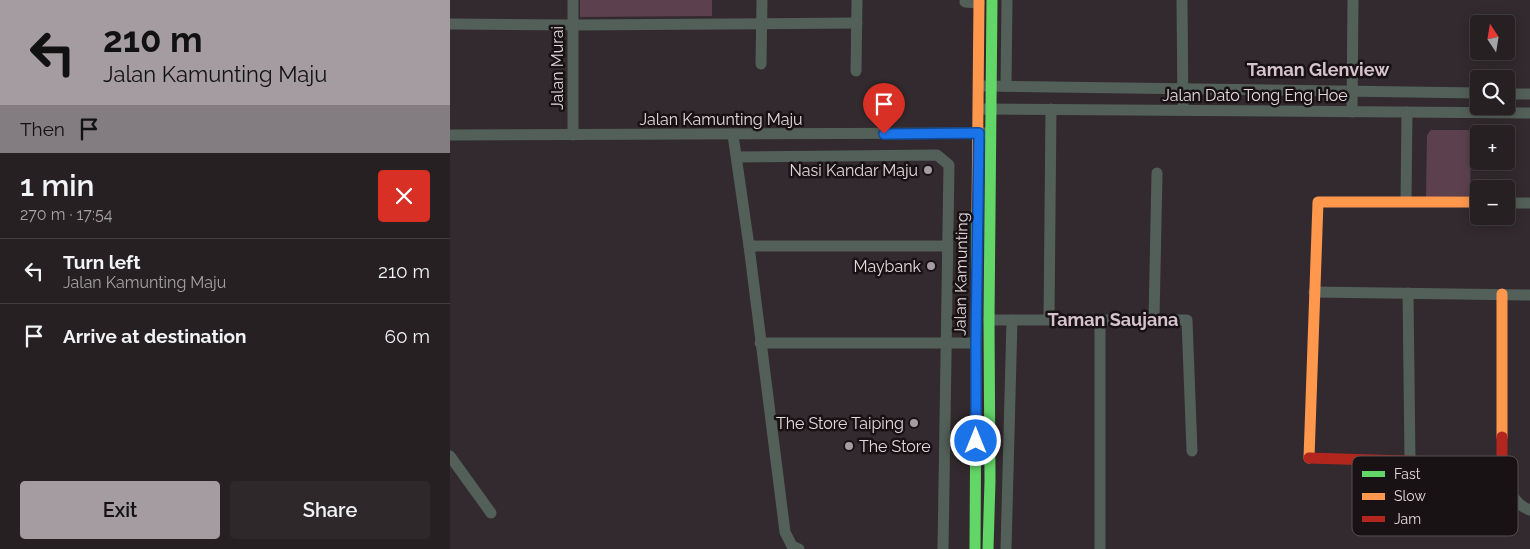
<!DOCTYPE html>
<meta charset="utf-8">
<style>
:root{--surface:#262022;--page:#2e282a;--text:#f1f3f6;--muted:#a4a3a5;--line:#423e40;--accent:#a49ca0}
body{margin:0;font-family:Raleway,sans-serif;background:var(--page);color:var(--text);height:100vh;display:flex;flex-direction:column;font-size:19px;white-space:nowrap}
*{box-sizing:border-box;margin:0}
p{font-size:16px;color:var(--muted)}
.icon{flex:none;width:28px;height:28px;fill:none;stroke:currentColor;stroke-width:2;stroke-linecap:round;stroke-linejoin:round}
.map{position:relative;flex:1;overflow:hidden}
.details{display:flex;flex-direction:column;background:var(--surface);width:450px}
.details>*{flex:none}
.top-card{background:#a49ca0;color:#111;overflow:hidden}
.needle{width:32px;rotate:348deg}
.controls{position:absolute;left:1020px;top:15px;display:grid;gap:10px}
.controls a{display:grid;place-items:center;width:45px;height:45px;border-radius:5px;background:var(--surface);box-shadow:0 2px 12px #0003,0 0 0 1px var(--line);font-size:25px}
.pin{position:absolute;display:grid;place-items:center;width:42px;height:42px;color:#fff;margin:-51px -21px;border-radius:50% 50% 50% 0;rotate:-45deg;box-shadow:0 0 5px #0007}
.pin .icon{rotate:45deg}
.me{position:absolute;width:55px;margin:-28px;rotate:0deg;stroke-linejoin:round;filter:drop-shadow(0 0 4px #0008)}
.turn{display:flex;align-items:center;gap:18px;height:105px;padding:0 20px;font-size:22px}
.turn .icon{width:65px;height:65px;stroke-width:2.5}
.turn b{display:block;font-size:35px;line-height:42px}
.then{display:flex;align-items:center;height:48px;padding:0 20px;background:#0003;gap:10px;font-size:19px}
.round{display:grid;place-items:center;flex:none;width:52px;height:52px;border-radius:5px;background:var(--page)}
.headline{display:flex;align-items:center;justify-content:space-between;height:85px;padding:0 20px}
h1{font-size:30px;font-weight:600;line-height:38px}
.primary-button{display:flex;gap:10px;margin-top:auto;padding:10px 20px}
.primary-button a{flex:1;height:58px;border-radius:5px;background:var(--accent);color:#111;font-size:20px;font-weight:600;line-height:58px;text-align:center}
.primary-button a+a{background:var(--page);color:var(--text)}
ul{padding:0;list-style:none}
li{display:flex;align-items:center;gap:15px;height:65px;padding:0 20px;border-top:1px solid var(--line)}
li div{flex:1}
li b{display:block;font-size:19px}
li em{font-style:normal}
main{display:flex;flex:1;min-height:0}
.map>svg:first-child{display:block}
.green{fill:#5c404e}
.lines{fill:none;stroke-linecap:round;stroke-linejoin:round}
.street{stroke:#535f59;stroke-width:11}
.fast{stroke:#63d668;stroke-width:11}
.slow{stroke:#ff974d;stroke-width:11}
.jam{stroke:#b3261e;stroke-width:11}
.route-casing{stroke:#114b97;stroke-width:12}
.route{stroke:#1a73e8;stroke-width:9}
.poi-dot{fill:#a49ca0;stroke:#191215;stroke-width:2}
.labels{text-anchor:middle;dominant-baseline:central;stroke-width:5;stroke-linejoin:round;paint-order:stroke}
.street-label{font-size:16px;fill:#e2d9dd;stroke:#191215}
.poi-label{font-size:16px;fill:#e2d9dd;stroke:#191215;text-anchor:end}
.neighbourhood-label{font-size:18px;font-weight:bold;fill:#d5c2cb;stroke:#191215}
.key{fill:#191215;stroke:#554e51;stroke-width:1}
.key-label{font-size:14px;fill:#e2d9dd}
</style>
<main>
<section class="details">
<div class="top-card">
<div class="turn"><svg class="icon" aria-label="left" viewBox="0 0 24 24"><path d="M17 20v-9H6M10 6l-5 5 5 5"/></svg><div><b>210 m</b>Jalan Kamunting Maju</div></div>
<div class="then">Then<svg class="icon" aria-label="arrive" viewBox="0 0 24 24"><path d="M6 21V4h12l-3 4 3 4H6"/></svg></div>
</div>
<div class="headline"><div><h1>1 min</h1><p>270 m · 17:54</p></div><a class="round" style="background:#d93025;color:#fff"><svg class="icon" aria-label="close" viewBox="0 0 24 24"><path d="M6 6l12 12M18 6L6 18"/></svg></a></div>
<ul>
<li><svg class="icon" aria-label="left" viewBox="0 0 24 24"><path d="M17 20v-9H6M10 6l-5 5 5 5"/></svg><div><b>Turn left</b><p>Jalan Kamunting Maju</p></div><em>210 m</em></li>
<li><svg class="icon" aria-label="arrive" viewBox="0 0 24 24"><path d="M6 21V4h12l-3 4 3 4H6"/></svg><div><b>Arrive at destination</b></div><em>60 m</em></li>
</ul>
<div class="primary-button"><a>Exit</a><a>Share</a></div>
</section>
<div class="map">
<svg width="1080" height="549" viewBox="0 0 1080 549">
<rect width="100%" height="100%" fill="#322a2e"/>
<g class="green">
<path d="M130 0H262V16L130 17Z"/>
<path d="M981 130H1018L1021 135 1020 196 976 197 977 135Z"/>
</g>
<g class="lines">
<g class="street">
<path d="M732 0 733 110"/>
<path d="M515 2 529 3"/>
<path d="M0 24 124 25 407 23"/>
<path d="M311 64 312 0"/>
<path d="M406 71 407 0"/>
<path d="M533 86 1029 93"/>
<path d="M556 86 557 0"/>
<path d="M1056 94H1080"/>
<path d="M534 109 1080 113"/>
<path d="M902 112 903 0"/>
<path d="M0 135 535 133"/>
<path d="M123 135V0"/>
<path d="M283 135 299 246 335 532 342 546 349 549"/>
<path d="M287 157 487 155 499 165 493 549"/>
<path d="M956 201 957 112"/>
<path d="M1056 203H1080"/>
<path d="M299 246H497"/>
<path d="M864 292 1080 295"/>
<path d="M958 293 960 460"/>
<path d="M599 319 601 109"/>
<path d="M539 320H737L742 451"/>
<path d="M650 320V549"/>
<path d="M704 320 707 173"/>
<path d="M310 343H526"/>
<path d="M0 456 41 513"/>
<path d="M1052 464C1057 483 1060 503 1080 510"/>
<path d="M556 549 562 320"/>
</g>
<g class="fast">
<path d="M525 549 527 211"/>
<path d="M538 549 540 481 539 320 542 0"/>
</g>
<g class="slow">
<path d="M527 211 529 0"/>
<path d="M1052 294V437"/>
<path d="M859 458 868 202H1029"/>
</g>
<path class="jam" d="M859 458 1052 464V437"/>
</g>
<g class="lines">
<defs>
<path id="route" d="M434 134 529 133 526 343V441"/>
</defs>
<use href="#route" class="route-casing"/>
<use href="#route" class="route"/>
</g>
<g class="poi-dot">
<circle cx="478" cy="170" r="5"/>
<circle cx="481" cy="266" r="5"/>
<circle cx="464" cy="423" r="5"/>
<circle cx="399" cy="446" r="5"/>
</g>
<g class="labels">
<g class="street-label">
<text transform="translate(107 68) rotate(-90)">Jalan Murai</text>
<text x="805" y="95">Jalan Dato Tong Eng Hoe</text>
<text x="271" y="119">Jalan Kamunting Maju</text>
<text transform="translate(511 274) rotate(-89)">Jalan Kamunting</text>
</g>
<g class="poi-label">
<text x="468" y="170">Nasi Kandar Maju</text>
<text x="471" y="266">Maybank</text>
<text x="454" y="423">The Store Taiping</text>
<text x="409" y="446" text-anchor="start">The Store</text>
</g>
<g class="neighbourhood-label">
<text x="868" y="69">Taman Glenview</text>
<text x="663" y="319">Taman Saujana</text>
</g>
</g>
<rect x="902" y="456" width="166" height="80" rx="8" class="key"/>
<rect x="912" y="471" width="23" height="6" fill="#63d668"/>
<rect x="912" y="493" width="23" height="7" fill="#ff974d"/>
<rect x="912" y="516" width="23" height="6" fill="#b3261e"/>
<g class="key-label">
<text x="944" y="479">Fast</text>
<text x="944" y="501">Slow</text>
<text x="944" y="524">Jam</text>
</g>
</svg>
<div class="controls">
<a><svg class="needle" viewBox="-14 -14 28 28"><path d="M0-13l5 13h-10z" fill="#e53935"/><path d="M0 13l5-13h-10z" fill="#a4a3a5"/></svg></a>
<a><svg class="icon" aria-label="search" viewBox="0 0 24 24"><circle cx="10" cy="10" r="6"/><path d="M15 15l6 6"/></svg></a>
<a>+</a>
<a>−</a>
</div>
<div class="pin" style="left:434px;top:134px;background:#d93025"><svg class="icon" aria-label="arrive" viewBox="0 0 24 24"><path d="M6 21V4h12l-3 4 3 4H6"/></svg></div>
<svg class="me" style="left:526px;top:441px" viewBox="-20 -20 40 40"><circle r="17" fill="#1a73e8" stroke="#fff" stroke-width="3"/><path d="M0-11L8 9 0 5-8 9z" fill="#fff"/></svg>
</div>
</main>
